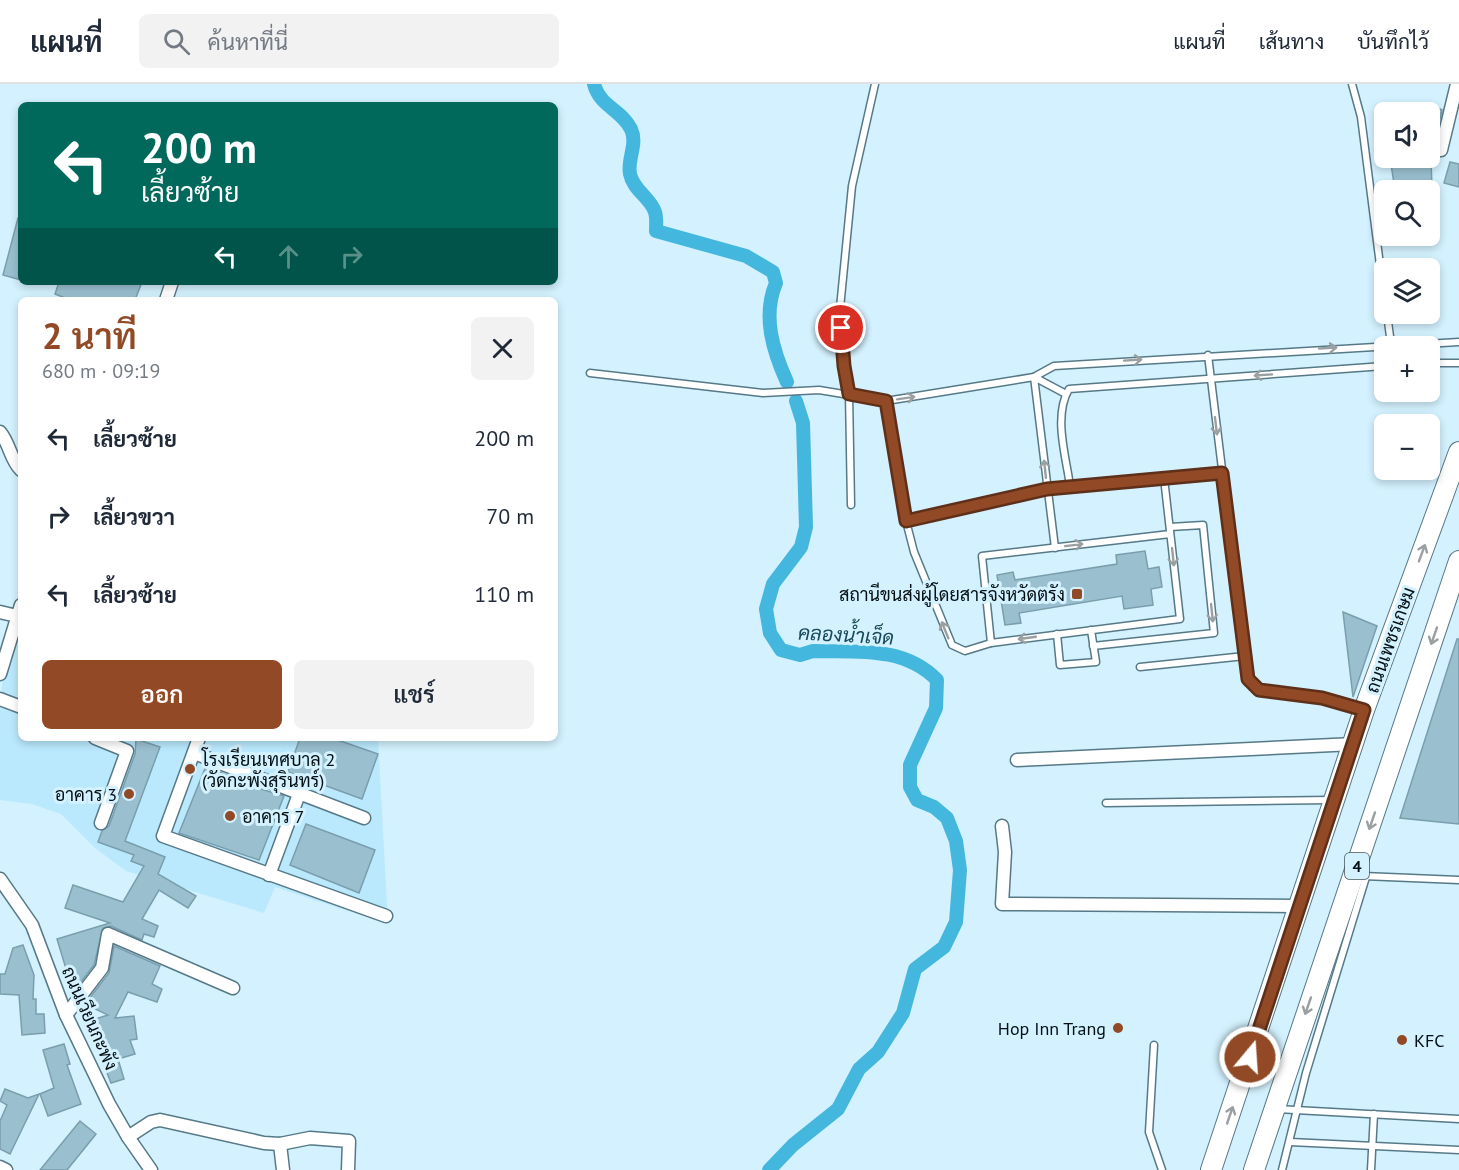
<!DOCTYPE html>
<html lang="th">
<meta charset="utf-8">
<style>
:root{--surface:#fff;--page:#f2f2f3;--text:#1f2937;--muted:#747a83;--line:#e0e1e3;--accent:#914926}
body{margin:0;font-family:"PT Sans",Sarabun,sans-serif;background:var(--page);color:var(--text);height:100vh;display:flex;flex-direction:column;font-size:22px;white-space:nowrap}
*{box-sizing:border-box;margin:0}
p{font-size:20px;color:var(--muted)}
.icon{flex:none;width:33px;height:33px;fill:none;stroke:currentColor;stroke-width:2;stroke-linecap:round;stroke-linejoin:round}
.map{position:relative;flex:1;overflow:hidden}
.panel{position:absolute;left:18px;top:213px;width:540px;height:444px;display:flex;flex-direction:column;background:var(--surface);border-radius:9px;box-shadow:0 3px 9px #0003}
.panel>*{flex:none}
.hud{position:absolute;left:18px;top:18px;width:540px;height:183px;border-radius:9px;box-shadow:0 3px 9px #0003;background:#00695c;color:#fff;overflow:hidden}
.controls{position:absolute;left:1374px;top:18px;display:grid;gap:12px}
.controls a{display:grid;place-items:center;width:66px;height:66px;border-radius:9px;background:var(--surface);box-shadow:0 3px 9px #0003;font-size:30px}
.pin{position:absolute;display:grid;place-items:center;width:51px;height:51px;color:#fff;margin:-26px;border:3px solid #fff;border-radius:50%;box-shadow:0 2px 6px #0007}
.me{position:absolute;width:66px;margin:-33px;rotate:18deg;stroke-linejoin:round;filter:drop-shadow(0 0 4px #0008)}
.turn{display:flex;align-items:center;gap:21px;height:126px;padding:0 24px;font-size:27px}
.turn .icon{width:78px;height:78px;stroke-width:2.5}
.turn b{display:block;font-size:42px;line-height:51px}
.lanes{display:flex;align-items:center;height:57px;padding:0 24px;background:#0003;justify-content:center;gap:30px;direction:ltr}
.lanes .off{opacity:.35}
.round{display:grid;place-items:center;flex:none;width:63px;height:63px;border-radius:9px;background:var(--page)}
.overview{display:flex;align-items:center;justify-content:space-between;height:102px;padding:0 24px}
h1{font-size:36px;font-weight:600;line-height:45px;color:var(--accent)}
.primary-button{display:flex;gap:12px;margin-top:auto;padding:12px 24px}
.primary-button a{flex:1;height:69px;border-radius:9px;background:var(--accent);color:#fff;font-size:24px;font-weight:600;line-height:69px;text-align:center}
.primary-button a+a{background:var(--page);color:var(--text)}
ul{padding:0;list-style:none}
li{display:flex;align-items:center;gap:18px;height:78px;padding:0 24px}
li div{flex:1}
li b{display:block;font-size:22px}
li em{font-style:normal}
header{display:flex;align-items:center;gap:36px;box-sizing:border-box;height:84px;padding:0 30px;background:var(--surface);border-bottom:2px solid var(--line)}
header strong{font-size:28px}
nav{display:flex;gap:33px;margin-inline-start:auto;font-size:21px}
.search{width:420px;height:54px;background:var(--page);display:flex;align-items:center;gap:15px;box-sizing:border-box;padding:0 21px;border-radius:9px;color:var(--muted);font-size:22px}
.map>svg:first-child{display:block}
.built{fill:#bae9fd}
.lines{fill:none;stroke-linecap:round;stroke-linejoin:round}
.canal{stroke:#44b7de;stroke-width:14}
.building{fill:#9ac0d0;stroke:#7a9ead;stroke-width:1.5}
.service-casing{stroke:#567987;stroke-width:9}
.minor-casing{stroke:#567987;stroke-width:15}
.primary-casing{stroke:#567987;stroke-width:22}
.service{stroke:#fff;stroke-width:6}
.minor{stroke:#fff;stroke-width:12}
.primary{stroke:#fff;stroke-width:20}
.oneway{stroke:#9a9fa1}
.route-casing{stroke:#5e2f19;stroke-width:15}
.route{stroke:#914926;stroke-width:10}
.poi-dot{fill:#914926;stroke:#d3f1fe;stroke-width:2}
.labels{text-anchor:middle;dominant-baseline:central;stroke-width:6;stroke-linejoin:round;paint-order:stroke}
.shield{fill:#d3f1fe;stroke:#41535a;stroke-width:1.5}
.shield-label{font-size:16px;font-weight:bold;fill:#030f14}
.poi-label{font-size:18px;fill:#030f14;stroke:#d3f1fe;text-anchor:end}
.street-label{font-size:18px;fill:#030f14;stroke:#d3f1fe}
.water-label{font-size:20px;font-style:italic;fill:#184859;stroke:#d3f1fe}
</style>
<header>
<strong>แผนที่</strong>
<div class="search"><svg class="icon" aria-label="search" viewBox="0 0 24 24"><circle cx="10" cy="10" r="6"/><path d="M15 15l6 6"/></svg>ค้นหาที่นี่</div>
<nav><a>แผนที่</a><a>เส้นทาง</a><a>บันทึกไว้</a></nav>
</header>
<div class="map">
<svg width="1459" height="1086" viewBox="0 0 1459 1086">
<rect width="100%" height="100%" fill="#d3f1fe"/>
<path class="built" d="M21 540V654H378L388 840 275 803 264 829 126 787 95 764 61 730 32 720 0 716V622L3 593Z"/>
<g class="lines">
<g class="canal">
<path d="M594 0C600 23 621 25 631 45 638 60 627 75 630 90 633 106 651 114 655 128 657 134 656 141 656 147L746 172 773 188 776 199C762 232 773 267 787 298"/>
<path d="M769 1086 793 1061 838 1025 859 985 878 968 903 929 915 885 944 863 956 838 960 786 956 757 947 734 934 723 917 716 910 703V681L936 624 937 596C904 562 857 568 813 567L800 571 781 566 770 549 766 525 773 500 801 463 806 443 803 339 796 317"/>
</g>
</g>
<g class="building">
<path d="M1434 22 1442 26 1437 48 1430 45V33Z"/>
<path d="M1390 74H1431L1432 106H1395Z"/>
<path d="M1450 78 1459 80V103L1444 99Z"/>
<path d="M18 134 21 135V196L3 191Z"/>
<path d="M59 198H142L135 216H70L55 210Z"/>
<path d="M1145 467 1148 485 1159 483 1162 503 1151 505 1153 521 1124 525 1122 512 1019 529 1021 539 1005 541 997 491 1013 488 1015 496 1117 480 1116 471Z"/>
<path d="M1343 528 1377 542 1353 613Z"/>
<path d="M1457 555H1459V740L1400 734Z"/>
<path d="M300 654H332L378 670 362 715 288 688Z"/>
<path d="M136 655 160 663 125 757 165 773 158 790 196 812 188 824 159 806 142 835 158 842 154 853 144 850 142 856 111 842 103 844 94 881 73 908 57 855 110 839 65 824 73 801 123 818 144 782 131 777 134 771 98 758 102 747 109 742 135 670Z"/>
<path d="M206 682 254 703 284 712 259 776 179 749Z"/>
<path d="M306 740 375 766 359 809 290 781Z"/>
<path d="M23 861 34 891 33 915H36V930H44L45 949 22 951 19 911 0 910V890H5L13 864Z"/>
<path d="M114 862 160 882 152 900 162 905 157 918 128 908 115 934 134 932 137 955 130 956 135 970 118 975 124 995 111 999 92 950 100 948 99 945 91 946 89 937 108 931 85 920 109 889Z"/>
<path d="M64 960 70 980 67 981 81 1020 48 1032 40 1010 54 1004 43 966Z"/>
<path d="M5 1005 28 1014 39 1010 10 1070 0 1065V1037L7 1021 0 1017Z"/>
<path d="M80 1037 96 1050 67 1086H40Z"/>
</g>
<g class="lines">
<defs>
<g id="service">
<path d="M1352 0 1361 33 1384 212"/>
<path d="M1387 230 1391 260"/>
<path d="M1208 271 1245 572"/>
<path d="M1430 279H1459"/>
<path d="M590 289 763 309 819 306 886 317"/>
<path d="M1164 394 1180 535 991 559 982 472 1170 450"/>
<path d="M1070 402C1066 372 1053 332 1069 305L1384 282"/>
<path d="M851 421 849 310 844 282 840 224 852 102 875 0"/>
<path d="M906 437 1070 402 1222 389"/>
<path d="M1055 464 1034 293 1054 282 1459 258"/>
<path d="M1057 550 1060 581 1096 578 1091 546"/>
<path d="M991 559 965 567 952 561 914 468 906 437 886 317 1034 293 1066 310"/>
<path d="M1093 562 1214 549 1203 441 1170 443"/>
<path d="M1140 583 1245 572 1248 595 1259 606 1322 614 1362 625"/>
<path d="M1106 719 1331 716"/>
<path d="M1363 792 1459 796"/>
<path d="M1154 961 1149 1048 1162 1086"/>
<path d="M1277 1025 1459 1035"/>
<path d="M1290 1058 1459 1066"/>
<path d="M1282 1086 1306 989 1366 793"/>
<path d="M1371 1086 1374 1030"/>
</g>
<g id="minor">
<path d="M1441 66 1457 0"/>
<path d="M166 216 172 198"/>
<path d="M0 348C10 360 10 375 21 386"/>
<path d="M0 528 17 532"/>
<path d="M0 590 21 521"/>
<path d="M0 615 21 623"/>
<path d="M95 654 127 667 101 739"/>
<path d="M199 654 163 752 386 832"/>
<path d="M194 669 364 734"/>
<path d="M1017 676 1354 660"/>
<path d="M1002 742 1005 768 1002 820 1300 822"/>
<path d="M269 791 299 710"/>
<path d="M0 795 32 841 66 931 109 1020 128 1053 151 1086"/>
<path d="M66 931 102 884 108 850 233 904"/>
<path d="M128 1053 151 1038 160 1036 264 1059 280 1060 310 1054 349 1057 348 1086"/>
<path d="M280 1060 283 1086"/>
<path d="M0 1083 6 1086"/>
</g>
<g id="primary">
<path d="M1211 1086 1364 626 1459 368"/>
<path d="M1254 1086 1459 477"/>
</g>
</defs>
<use href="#service" class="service-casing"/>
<use href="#minor" class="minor-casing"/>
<use href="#primary" class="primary-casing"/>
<use href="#service" class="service"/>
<use href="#minor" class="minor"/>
<use href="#primary" class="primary"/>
</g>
<defs><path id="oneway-shaft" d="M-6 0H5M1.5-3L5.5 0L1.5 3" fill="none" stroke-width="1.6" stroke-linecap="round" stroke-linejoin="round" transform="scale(1.5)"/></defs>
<g class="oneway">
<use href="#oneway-shaft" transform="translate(1328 264) rotate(-3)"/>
<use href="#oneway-shaft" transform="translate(1133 276) rotate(-4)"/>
<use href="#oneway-shaft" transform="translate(1263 291) rotate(176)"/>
<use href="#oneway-shaft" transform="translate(906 314) rotate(-9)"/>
<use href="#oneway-shaft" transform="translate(1216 342) rotate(83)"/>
<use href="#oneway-shaft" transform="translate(1045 385) rotate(-96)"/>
<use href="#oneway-shaft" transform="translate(1074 461) rotate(-7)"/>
<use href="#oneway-shaft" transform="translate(1422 469) rotate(-70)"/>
<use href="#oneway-shaft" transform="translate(1173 473) rotate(84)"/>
<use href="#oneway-shaft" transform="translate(1212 529) rotate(84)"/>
<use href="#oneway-shaft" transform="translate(945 546) rotate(-112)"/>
<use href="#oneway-shaft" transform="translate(1434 552) rotate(109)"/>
<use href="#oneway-shaft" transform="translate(1027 554) rotate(172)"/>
<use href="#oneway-shaft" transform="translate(1372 737) rotate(109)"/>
<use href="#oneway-shaft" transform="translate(1308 922) rotate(109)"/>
<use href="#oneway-shaft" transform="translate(1230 1031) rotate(-71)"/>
</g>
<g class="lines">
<defs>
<path id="route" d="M841 244 844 282 849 310 886 317 906 437 1047 405 1222 389 1248 595 1259 606 1322 614 1364 626 1250 973"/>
</defs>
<use href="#route" class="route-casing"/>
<use href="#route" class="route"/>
</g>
<g class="poi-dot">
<rect x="1071" y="504" width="12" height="12" rx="3"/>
<circle cx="190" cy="685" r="6"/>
<circle cx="129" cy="710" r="6"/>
<circle cx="230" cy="732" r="6"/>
<circle cx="1118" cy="944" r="6"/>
<circle cx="1402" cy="956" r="6"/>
</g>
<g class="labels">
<rect class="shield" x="1345" y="769" width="24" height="26" rx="4.5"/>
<g class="shield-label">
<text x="1357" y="782">4</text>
</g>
<g class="poi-label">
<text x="1065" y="510">สถานีขนส่งผู้โดยสารจังหวัดตรัง</text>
<text x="202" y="675" text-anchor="start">โรงเรียนเทศบาล 2<tspan x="202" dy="21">(วัดกะพังสุรินทร์)</tspan></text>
<text x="117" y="710">อาคาร 3</text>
<text x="242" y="732" text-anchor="start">อาคาร 7</text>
<text x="1106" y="944">Hop Inn Trang</text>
<text x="1414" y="956" text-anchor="start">KFC</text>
</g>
<g class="street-label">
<text transform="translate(1390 556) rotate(-70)">ถนนเพชรเกษม</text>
<text transform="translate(90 934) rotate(66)">ถนนเวียนกะพัง</text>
</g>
<g class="water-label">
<text transform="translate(846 551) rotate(3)">คลองน้ำเจ็ด</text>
</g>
</g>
</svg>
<div class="controls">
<a><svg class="icon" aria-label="sound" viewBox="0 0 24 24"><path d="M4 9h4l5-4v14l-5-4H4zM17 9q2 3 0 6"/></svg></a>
<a><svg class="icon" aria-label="search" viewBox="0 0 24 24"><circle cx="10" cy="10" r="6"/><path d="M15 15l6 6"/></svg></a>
<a><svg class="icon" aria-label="layers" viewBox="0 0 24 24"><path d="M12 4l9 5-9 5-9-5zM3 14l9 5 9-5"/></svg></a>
<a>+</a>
<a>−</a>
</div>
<div class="pin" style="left:841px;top:244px;background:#d93025"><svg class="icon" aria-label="arrive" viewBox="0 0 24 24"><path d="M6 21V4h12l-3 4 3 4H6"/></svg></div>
<svg class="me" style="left:1250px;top:973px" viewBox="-20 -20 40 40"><circle r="17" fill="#914926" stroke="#fff" stroke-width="3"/><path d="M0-11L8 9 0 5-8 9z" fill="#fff"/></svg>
<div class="hud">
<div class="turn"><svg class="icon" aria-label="left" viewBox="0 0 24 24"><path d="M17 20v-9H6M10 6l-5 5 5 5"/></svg><div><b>200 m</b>เลี้ยวซ้าย</div></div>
<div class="lanes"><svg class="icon" aria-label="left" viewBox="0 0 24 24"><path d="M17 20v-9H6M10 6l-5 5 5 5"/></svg><svg class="icon off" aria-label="ahead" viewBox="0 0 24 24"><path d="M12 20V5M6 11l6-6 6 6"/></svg><svg class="icon off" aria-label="right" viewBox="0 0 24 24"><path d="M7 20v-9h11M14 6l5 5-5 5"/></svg></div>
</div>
<section class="panel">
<div class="overview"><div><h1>2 นาที</h1><p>680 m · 09:19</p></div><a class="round"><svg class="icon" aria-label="close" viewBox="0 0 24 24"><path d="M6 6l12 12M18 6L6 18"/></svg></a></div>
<ul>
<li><svg class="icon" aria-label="left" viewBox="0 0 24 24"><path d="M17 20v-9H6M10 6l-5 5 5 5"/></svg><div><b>เลี้ยวซ้าย</b></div><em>200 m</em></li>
<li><svg class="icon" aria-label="right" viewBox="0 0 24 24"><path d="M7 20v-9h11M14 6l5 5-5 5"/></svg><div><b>เลี้ยวขวา</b></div><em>70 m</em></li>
<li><svg class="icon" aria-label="left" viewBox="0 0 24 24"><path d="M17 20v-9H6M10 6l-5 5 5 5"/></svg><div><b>เลี้ยวซ้าย</b></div><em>110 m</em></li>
</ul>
<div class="primary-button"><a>ออก</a><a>แชร์</a></div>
</section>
</div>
